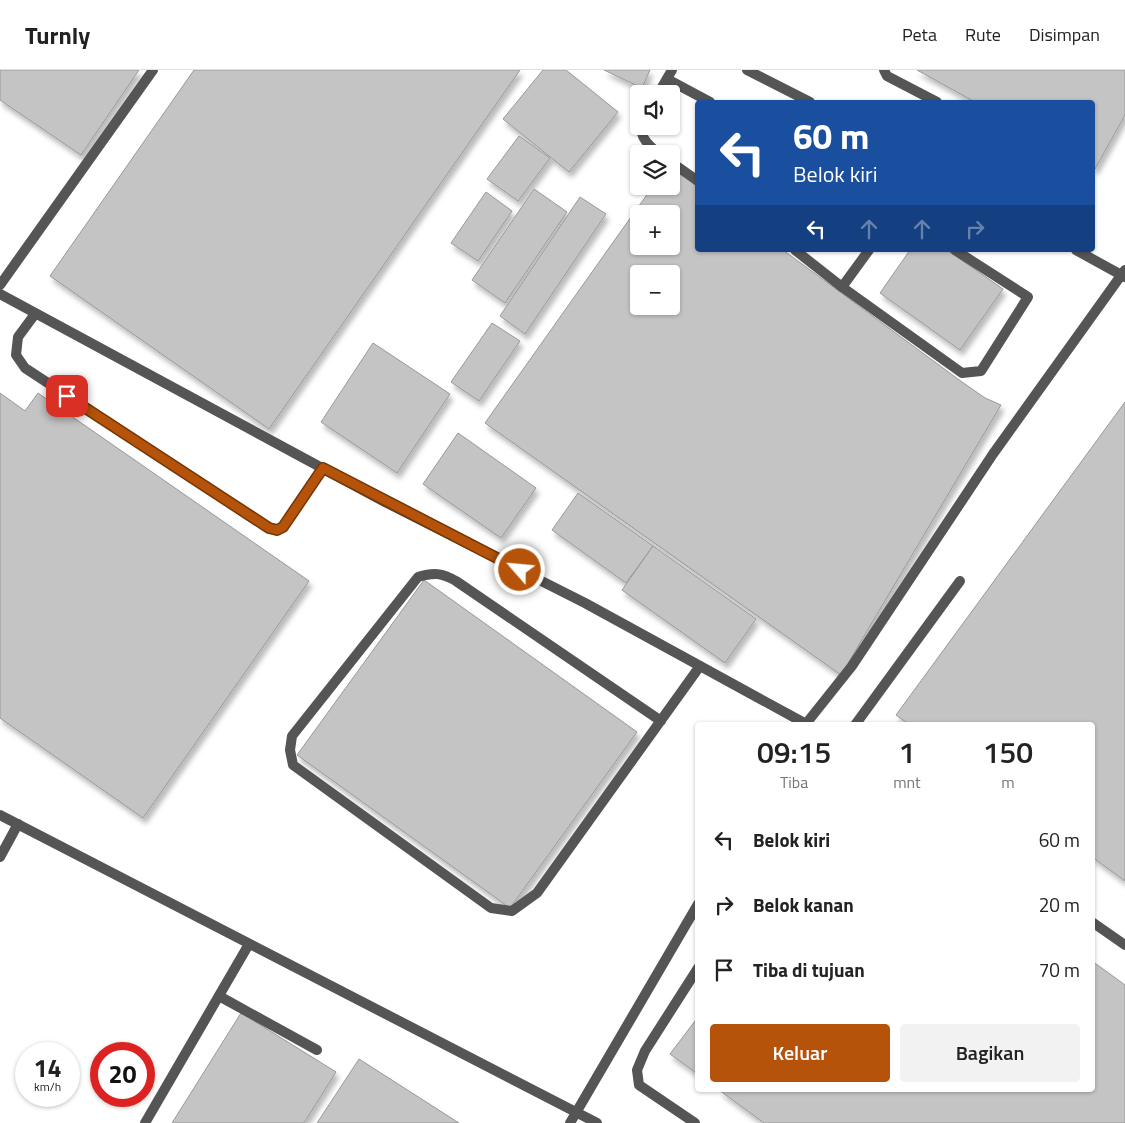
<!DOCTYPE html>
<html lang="id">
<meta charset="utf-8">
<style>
:root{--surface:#fff;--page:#f2f2f2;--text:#222;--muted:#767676;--line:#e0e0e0;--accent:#b45309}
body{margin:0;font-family:"Titillium Web",sans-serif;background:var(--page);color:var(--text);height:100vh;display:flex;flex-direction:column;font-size:19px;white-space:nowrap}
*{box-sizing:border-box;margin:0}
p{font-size:16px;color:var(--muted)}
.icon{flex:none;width:28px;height:28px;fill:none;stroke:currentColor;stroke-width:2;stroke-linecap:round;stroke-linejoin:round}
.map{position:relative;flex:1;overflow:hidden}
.details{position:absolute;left:695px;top:652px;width:400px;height:370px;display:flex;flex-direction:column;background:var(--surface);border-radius:5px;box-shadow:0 1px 4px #0004}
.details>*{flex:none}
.banner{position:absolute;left:695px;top:30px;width:400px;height:152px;border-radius:5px;box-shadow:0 1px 4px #0004;background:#1a4fa0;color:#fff;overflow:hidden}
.fabs{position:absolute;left:630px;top:15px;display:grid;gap:10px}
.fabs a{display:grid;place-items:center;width:50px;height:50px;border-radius:5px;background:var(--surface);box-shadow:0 1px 4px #0004;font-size:25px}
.speed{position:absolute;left:15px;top:972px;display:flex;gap:10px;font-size:25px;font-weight:700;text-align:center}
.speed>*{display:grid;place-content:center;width:65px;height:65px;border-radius:50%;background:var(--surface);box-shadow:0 1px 4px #0004;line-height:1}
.speed small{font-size:12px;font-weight:400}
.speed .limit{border:8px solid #d22;background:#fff;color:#111}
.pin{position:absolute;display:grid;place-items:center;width:42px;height:42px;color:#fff;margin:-21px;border-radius:10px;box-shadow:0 2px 8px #0006}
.me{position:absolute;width:55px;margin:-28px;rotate:297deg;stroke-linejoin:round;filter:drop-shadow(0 0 4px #0008)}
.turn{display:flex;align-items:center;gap:18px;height:105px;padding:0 15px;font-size:22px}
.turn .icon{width:65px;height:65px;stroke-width:2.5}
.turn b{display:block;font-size:35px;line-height:42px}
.lanes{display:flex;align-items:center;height:48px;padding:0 15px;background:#0003;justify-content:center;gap:25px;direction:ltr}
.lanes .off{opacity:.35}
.eta{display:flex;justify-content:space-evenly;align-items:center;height:85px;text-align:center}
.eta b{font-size:30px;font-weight:600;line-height:35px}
.button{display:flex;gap:10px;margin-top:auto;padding:10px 15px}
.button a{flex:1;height:58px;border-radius:5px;background:var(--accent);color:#fff;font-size:20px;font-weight:600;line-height:58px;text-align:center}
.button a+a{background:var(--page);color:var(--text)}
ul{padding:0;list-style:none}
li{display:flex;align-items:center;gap:15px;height:65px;padding:0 15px}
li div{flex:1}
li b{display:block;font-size:19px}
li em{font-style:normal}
header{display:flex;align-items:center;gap:30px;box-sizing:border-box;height:70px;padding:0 25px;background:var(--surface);border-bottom:1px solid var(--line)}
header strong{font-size:24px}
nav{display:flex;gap:28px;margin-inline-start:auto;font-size:18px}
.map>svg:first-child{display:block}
.building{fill:#c4c4c4;stroke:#999;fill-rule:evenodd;filter:url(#shadow)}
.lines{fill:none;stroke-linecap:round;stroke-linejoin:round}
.service{stroke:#555;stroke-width:10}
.route-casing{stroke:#753606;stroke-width:12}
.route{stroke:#b45309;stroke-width:9}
</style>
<header>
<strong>Turnly</strong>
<nav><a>Peta</a><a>Rute</a><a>Disimpan</a></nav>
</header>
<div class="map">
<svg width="1125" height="1053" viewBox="0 0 1125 1053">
<defs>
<filter id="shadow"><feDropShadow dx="3" dy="5.5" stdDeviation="2.5" flood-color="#0004"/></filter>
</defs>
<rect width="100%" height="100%" fill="#fff"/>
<g class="building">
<path d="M0 0H139L81 85 0 30Z"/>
<path d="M194 0H520L269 359 50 206Z"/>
<path d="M543 0H566L618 42 569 102 503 49Z"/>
<path d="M604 0H650L642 18Z"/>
<path d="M917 0H1125V45L1095 99 1092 97V32H975Z"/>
<path d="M519 66 550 88 518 131 487 109Z"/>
<path d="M671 98 698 117V180H783L962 312 985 328 1001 335 841 605 485 353 653 116H671ZM639 144H671V176H639ZM639 204H671V236H639Z"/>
<path d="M534 119 567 142 505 233 472 210Z"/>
<path d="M486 122 512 141 478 191 451 173Z"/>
<path d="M580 127 606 144 525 264 500 246Z"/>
<path d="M910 180H947L1003 219 960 280 880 223Z"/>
<path d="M492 253 520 271 479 331 451 312Z"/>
<path d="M373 273 450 324 397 403 321 352Z"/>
<path d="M0 323 25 341 38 323 309 511 143 748 0 648Z"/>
<path d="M1125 332V811L1092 787V655H910L896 645Z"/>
<path d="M458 363 536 418 501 468 423 414Z"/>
<path d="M578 423 653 476 626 513 552 460Z"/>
<path d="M653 476 756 549 725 593 622 520Z"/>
<path d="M424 510 637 662 510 838 297 685Z"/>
<path d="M1092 891 1125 915V1053H764L719 1020H1092Z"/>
<path d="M241 943 336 1002 304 1053H172Z"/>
<path d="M698 947V1004L670 984Z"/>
<path d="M359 989 459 1053H317Z"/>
</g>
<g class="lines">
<g class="service">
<path d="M747 0 810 32"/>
<path d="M884 0 887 6 937 32"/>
<path d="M667 9 710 32"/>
<path d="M658 24 672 0"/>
<path d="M642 56C639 68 651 77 659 84"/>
<path d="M671 92 698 111"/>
<path d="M795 180 842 217 962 303 981 301 1028 227 955 180"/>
<path d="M1076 180 1125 207"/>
<path d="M0 215 153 0"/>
<path d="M842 217 869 180"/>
<path d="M0 224 385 432 585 533 808 655"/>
<path d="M35 244 18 267 16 285 25 298 269 458 277 460 283 457 323 398"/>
<path d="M661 651 456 511C442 503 434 502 418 507L292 666 290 680 293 695 491 838 512 841 537 823 700 596"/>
<path d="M805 655 852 596 993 384 1125 200"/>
<path d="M855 655 960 511"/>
<path d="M0 745 597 1053"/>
<path d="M0 787 18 754"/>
<path d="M1092 852 1125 875"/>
<path d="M219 926 317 980"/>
<path d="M145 1053 249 874"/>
<path d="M570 1053 698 834"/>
<path d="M695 1053 639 1015 637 1000 645 981 698 898"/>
</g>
</g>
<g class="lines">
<defs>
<path id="route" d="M67 326 269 458 277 460 283 457 323 398 520 500"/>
</defs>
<use href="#route" class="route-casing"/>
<use href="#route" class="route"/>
</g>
</svg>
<div class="fabs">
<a><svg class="icon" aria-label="sound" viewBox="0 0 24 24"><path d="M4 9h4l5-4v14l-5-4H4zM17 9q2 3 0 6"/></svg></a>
<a><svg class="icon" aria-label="layers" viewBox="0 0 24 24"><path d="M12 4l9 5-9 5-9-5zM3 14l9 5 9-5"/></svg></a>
<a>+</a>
<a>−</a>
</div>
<div class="speed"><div>14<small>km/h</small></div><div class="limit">20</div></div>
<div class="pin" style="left:67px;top:326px;background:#d93025"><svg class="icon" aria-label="arrive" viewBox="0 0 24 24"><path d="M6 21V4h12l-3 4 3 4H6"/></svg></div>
<svg class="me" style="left:520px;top:500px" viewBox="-20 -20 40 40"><circle r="17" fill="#b45309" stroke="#fff" stroke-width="3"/><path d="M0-11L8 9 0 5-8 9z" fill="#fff"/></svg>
<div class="banner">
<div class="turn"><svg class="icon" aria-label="left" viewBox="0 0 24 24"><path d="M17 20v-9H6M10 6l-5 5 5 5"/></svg><div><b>60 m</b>Belok kiri</div></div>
<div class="lanes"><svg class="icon" aria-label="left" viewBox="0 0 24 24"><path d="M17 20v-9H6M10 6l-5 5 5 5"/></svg><svg class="icon off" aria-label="ahead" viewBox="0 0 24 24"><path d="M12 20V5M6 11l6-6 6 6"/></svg><svg class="icon off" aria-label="ahead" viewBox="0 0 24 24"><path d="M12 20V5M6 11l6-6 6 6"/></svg><svg class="icon off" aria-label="right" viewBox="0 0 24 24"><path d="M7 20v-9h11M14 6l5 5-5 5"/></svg></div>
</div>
<section class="details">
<div class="eta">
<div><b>09:15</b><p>Tiba</p></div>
<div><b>1</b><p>mnt</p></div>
<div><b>150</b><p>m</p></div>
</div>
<ul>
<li><svg class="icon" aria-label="left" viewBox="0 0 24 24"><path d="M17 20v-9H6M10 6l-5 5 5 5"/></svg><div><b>Belok kiri</b></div><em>60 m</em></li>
<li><svg class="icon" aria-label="right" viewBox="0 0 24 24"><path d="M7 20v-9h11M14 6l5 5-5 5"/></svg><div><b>Belok kanan</b></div><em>20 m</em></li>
<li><svg class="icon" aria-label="arrive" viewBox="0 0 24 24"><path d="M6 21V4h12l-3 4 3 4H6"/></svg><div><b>Tiba di tujuan</b></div><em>70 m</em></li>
</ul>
<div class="button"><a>Keluar</a><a>Bagikan</a></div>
</section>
</div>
